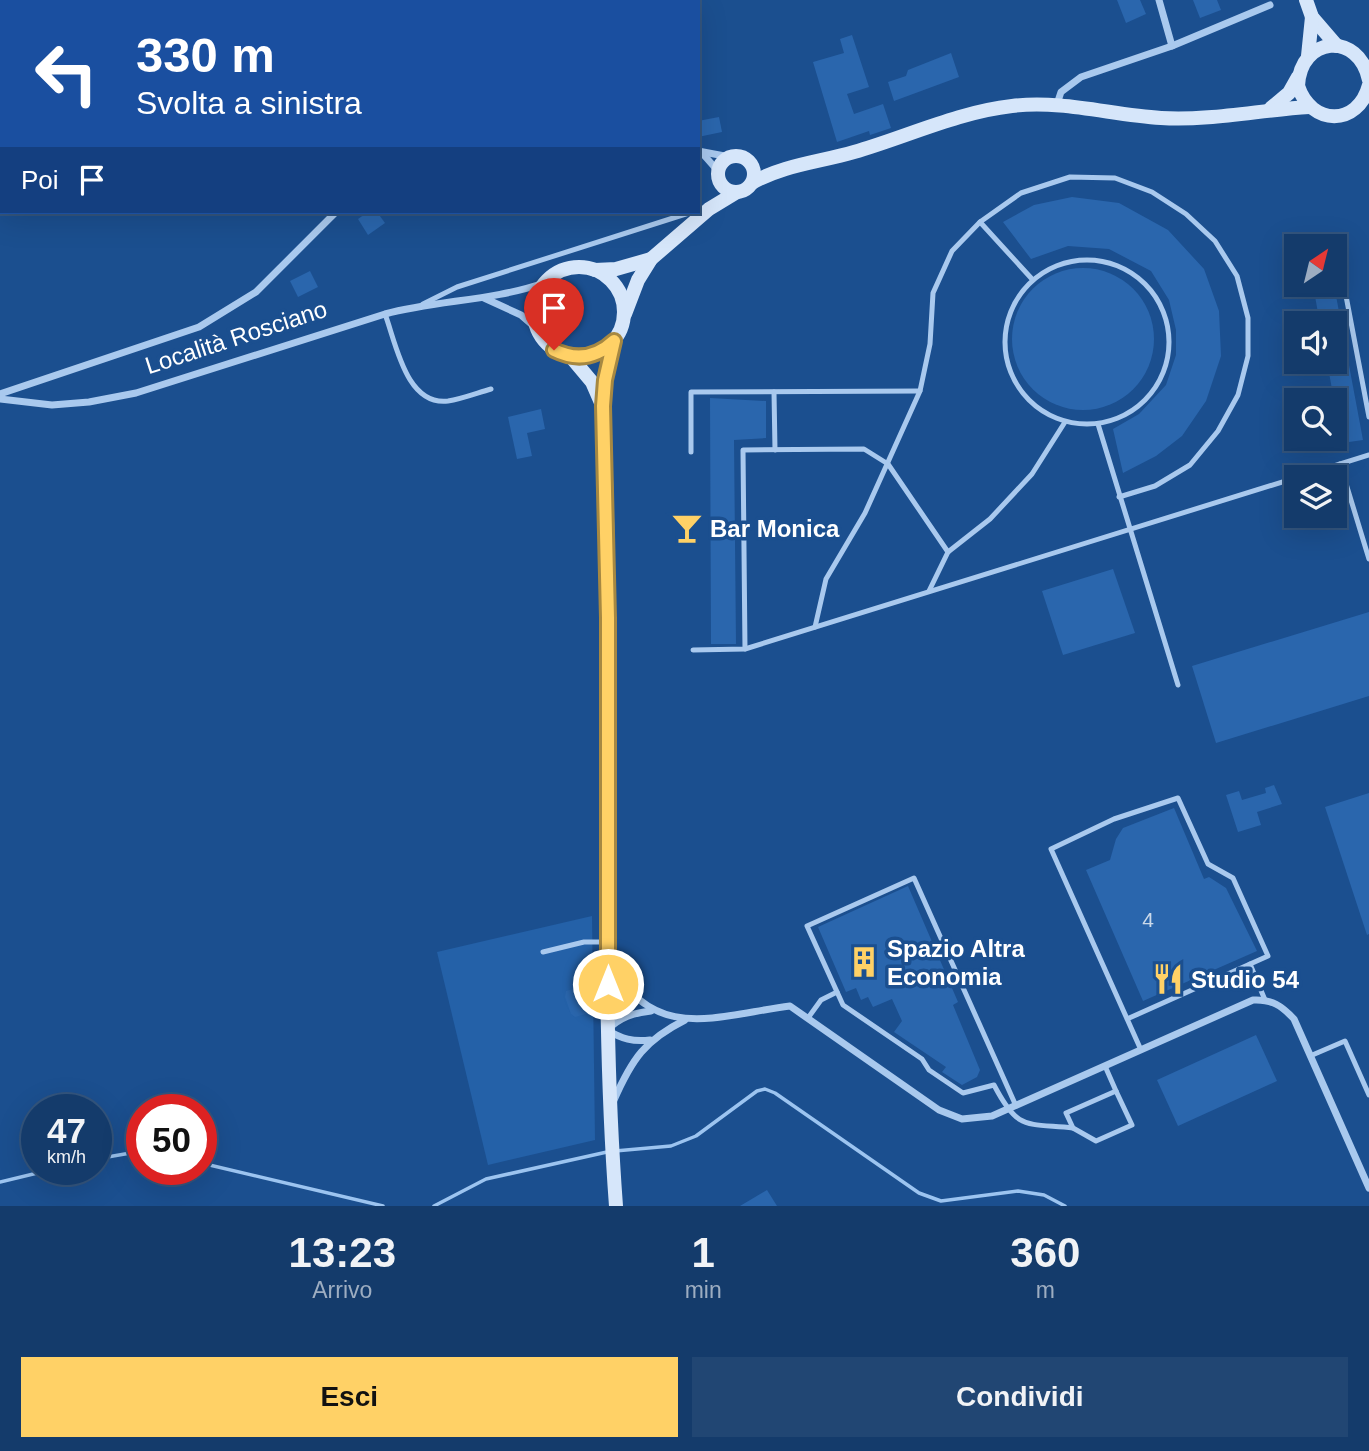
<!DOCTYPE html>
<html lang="it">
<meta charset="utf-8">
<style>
:root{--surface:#143b6b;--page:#214673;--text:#f1f3f6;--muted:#9dadc1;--line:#33557e;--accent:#ffd166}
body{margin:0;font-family:Helvetica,sans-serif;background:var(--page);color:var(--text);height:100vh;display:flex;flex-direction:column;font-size:26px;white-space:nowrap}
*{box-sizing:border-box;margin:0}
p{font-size:23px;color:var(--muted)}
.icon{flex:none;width:38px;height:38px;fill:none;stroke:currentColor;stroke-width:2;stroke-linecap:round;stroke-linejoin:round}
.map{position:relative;height:1206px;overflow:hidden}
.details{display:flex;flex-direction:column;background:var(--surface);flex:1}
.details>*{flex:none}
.top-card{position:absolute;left:0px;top:0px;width:700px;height:214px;box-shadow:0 7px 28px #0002,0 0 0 2px var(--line);background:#1a4fa0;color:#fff;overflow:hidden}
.needle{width:46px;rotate:35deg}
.fabs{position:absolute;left:1284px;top:234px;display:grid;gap:14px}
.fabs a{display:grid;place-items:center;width:63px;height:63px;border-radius:0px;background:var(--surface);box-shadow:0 7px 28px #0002,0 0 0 2px var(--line);font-size:35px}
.speed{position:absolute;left:21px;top:1094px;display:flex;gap:14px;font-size:35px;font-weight:700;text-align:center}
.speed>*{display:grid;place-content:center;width:91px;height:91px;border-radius:50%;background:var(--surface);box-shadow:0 7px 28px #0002,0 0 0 2px var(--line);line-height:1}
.speed small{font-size:18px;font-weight:400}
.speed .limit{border:10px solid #d22;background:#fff;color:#111}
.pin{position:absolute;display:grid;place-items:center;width:60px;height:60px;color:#fff;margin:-72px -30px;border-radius:50% 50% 50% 0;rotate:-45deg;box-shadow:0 0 7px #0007}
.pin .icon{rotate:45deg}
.me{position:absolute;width:77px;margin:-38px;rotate:0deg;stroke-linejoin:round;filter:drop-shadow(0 0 5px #0008)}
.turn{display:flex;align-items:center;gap:24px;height:147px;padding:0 21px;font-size:32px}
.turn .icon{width:91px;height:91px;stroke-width:2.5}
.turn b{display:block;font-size:49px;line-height:60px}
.then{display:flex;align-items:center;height:66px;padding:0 21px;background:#0003;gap:14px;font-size:26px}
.eta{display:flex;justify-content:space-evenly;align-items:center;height:119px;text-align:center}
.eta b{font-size:42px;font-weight:800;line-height:49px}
.button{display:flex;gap:14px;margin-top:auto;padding:14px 21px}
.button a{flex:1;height:80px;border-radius:0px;background:var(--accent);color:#111;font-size:28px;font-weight:800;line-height:80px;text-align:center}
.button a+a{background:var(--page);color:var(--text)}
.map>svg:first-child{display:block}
.green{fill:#2461a8}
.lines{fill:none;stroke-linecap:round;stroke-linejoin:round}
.stream{stroke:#9cc4f0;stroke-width:3.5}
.building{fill:#2a66ad}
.lane{stroke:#a9c9ee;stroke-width:5}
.street{stroke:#a9c9ee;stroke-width:7}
.secondary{stroke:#d6e6fa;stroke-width:14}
.route-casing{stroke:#a68842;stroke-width:18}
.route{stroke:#ffd166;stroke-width:12}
.labels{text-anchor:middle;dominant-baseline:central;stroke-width:7;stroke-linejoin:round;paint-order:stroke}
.number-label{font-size:21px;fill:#cad9ea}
.street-label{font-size:24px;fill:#fff;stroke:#1b4f8f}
.poi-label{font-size:24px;font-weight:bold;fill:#fff;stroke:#1b4f8f;text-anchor:start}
</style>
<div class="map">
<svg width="1369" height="1206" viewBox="0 0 1369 1206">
<rect width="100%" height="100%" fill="#1b4f8f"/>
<path class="green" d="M592 916 595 1140 488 1165 437 952Z"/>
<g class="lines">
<g class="stream">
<path d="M615 1151 671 1146 696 1136 757 1091 765 1089 775 1093 919 1193 941 1201 1018 1191 1044 1195 1065 1206"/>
<path d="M96 1159 142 1151"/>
<path d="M201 1163 383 1206"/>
<path d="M0 1182 54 1169"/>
<path d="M434 1206 486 1179 607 1152"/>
</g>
</g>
<g class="building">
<path d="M1117 0H1140L1146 14 1126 23Z"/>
<path d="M1193 0H1217L1221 10 1200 18Z"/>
<path d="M852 35 869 87 847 94 854 114 883 104 891 128 870 135 869 131 837 142 813 62 844 53 840 39Z"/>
<path d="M951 53 959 77 894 101 888 82 906 76 908 70Z"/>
<path d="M719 117 722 132 698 137V121Z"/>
<path d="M1072 197 1119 203 1168 230 1204 269 1219 311 1221 356 1206 401 1182 436 1156 456 1123 473 1113 429 1139 414 1166 385 1176 355V330L1169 300 1151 271 1109 249 1068 246 1031 259 1003 222 1034 205Z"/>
<path d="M368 212H377L385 223 368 235 358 219Z"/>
<circle cx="1083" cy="339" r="71"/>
<path d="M310 271 318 287 298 297 290 281Z"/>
<path d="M1313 285H1334L1363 440 1342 443 1327 362H1335V324H1320Z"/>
<path d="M710 398 766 401V438L734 440 736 644H711Z"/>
<path d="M541 409 545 429 527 433 532 456 517 459 508 417Z"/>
<path d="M1113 569 1135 633 1063 655 1042 591Z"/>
<path d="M1369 612V696L1216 743 1192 666Z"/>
<path d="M1274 785 1282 804 1257 812 1261 825 1238 832 1226 795 1239 791 1242 800 1266 793 1265 788Z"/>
<path d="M1369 793V934L1367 935 1325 807Z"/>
<path d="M1174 808 1204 879 1209 877 1226 888 1257 951 1143 1001 1086 870 1110 860 1116 839 1123 828Z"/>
<path d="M908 886 958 1002 953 1005 980 1070 977 1077 962 1085 942 1072 946 1067 894 1032 902 1021 892 999 873 1007 868 997 861 1000 856 988 846 992 818 927Z"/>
<path d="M584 986 590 1013 575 1017 571 1014 565 997 566 991Z"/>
<path d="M1256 1035 1277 1081 1178 1126 1157 1080Z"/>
<path d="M767 1190 777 1206H740Z"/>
</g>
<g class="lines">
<g class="lane">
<path d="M980 222 1032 279"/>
<path d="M1339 259 1369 417"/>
<circle cx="1087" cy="342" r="82"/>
<path d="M423 304 457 287 692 212"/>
<path d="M385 314C396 343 406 406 448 401 462 399 477 393 491 389"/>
<path d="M774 392 775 450"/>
<path d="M1098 424 1178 685"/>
<path d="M691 452V392L920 391"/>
<path d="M1340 464 1369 559"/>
<path d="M929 591 948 552 990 519 1032 474 1065 422"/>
<path d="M815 627 826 579 865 513 920 391 930 344 933 293 952 251 980 222 1021 193 1070 177 1115 178 1152 192 1186 214 1215 241 1237 276 1248 318V356L1238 395 1218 431 1190 465 1155 486 1119 497"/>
<path d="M745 649 743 450 864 449 888 464 948 552"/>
<path d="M693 650 745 649 1369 455"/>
<path d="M543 952 584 942H604"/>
<path d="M1250 964 1265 1000"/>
<path d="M808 1018 821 1000 837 992"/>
<path d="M1127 1019 1268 956 1233 878 1208 864 1178 798 1114 819 1051 849 1141 1050"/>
<path d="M1310 1056 1345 1041 1369 1095"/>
<path d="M1105 1066 1116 1091"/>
<path d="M1116 1091 1132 1125 1096 1141 1073 1128 1066 1113Z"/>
<path d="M1016 1106 914 878 807 926 843 1005 922 1059 929 1070 963 1093 994 1085C1018 1131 1025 1123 1073 1128"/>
</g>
<g class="street">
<path d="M550 0 551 2"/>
<path d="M1159 0 1172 46"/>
<path d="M1057 104 1061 92 1081 77 1172 46 1270 5"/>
<path d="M698 151 730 157"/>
<path d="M703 154 718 171"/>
<path d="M484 298 521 315 536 328"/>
<path d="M0 394 199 327 256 292 336 212"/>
<path d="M0 399 52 405 89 402 136 393 385 314C438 300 492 301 544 283"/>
<path d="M610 965C657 1043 714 1016 790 1006L939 1110 962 1119 992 1116 1253 1000C1272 999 1282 1006 1294 1019L1369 1188"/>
<path d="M650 1040C633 1042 622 1039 607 1030 621 1017 633 1013 651 1011"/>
<path d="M614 1100C632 1059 645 1040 685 1020"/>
</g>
<g class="secondary">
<path d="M1306 0 1312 17 1337 46"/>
<path d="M1308 56 1312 17"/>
<path d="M1369 80C1359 31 1300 36 1298 86 1311 126 1358 127 1369 85"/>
<path d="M1271 108 1289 93 1298 77"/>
<circle cx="736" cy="174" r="18"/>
<path d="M752 183C783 165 820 162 854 152 906 137 958 112 1012 106 1063 100 1111 115 1161 118 1210 121 1260 110 1309 107"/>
<circle cx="579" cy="312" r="45"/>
<path d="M595 270 616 269 651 259"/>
<path d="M625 314 638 280 651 259 709 209 737 192"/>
<path d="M614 341 605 380 603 406C617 672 596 940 616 1206"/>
<path d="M571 357 592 382 602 405"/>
</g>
</g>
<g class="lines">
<defs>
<path id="route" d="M554 350C576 361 596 358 614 341L605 380 603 406 608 618V984"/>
</defs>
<use href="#route" class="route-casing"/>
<use href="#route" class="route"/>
</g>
<defs>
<symbol id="bar-bare" viewBox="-9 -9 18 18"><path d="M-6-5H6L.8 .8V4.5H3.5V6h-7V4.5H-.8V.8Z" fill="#ffd166" stroke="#1b4f8f" stroke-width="2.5" paint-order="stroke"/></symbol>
<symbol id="building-bare" viewBox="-9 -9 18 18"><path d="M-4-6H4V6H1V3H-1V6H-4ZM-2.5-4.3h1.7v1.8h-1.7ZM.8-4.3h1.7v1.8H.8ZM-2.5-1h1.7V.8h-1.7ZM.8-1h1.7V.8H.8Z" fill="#ffd166" stroke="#1b4f8f" stroke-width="2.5" paint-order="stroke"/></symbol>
<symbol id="restaurant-bare" viewBox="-9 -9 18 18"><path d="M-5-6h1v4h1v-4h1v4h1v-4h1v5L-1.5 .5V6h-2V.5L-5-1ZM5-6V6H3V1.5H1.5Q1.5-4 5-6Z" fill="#ffd166" stroke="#1b4f8f" stroke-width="2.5" paint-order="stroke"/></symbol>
</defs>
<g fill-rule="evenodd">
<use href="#bar-bare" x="665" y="506" width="44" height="44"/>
<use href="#building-bare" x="842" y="940" width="44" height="44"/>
<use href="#restaurant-bare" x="1146" y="957" width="44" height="44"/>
</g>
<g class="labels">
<g class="number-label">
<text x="1148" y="919">4</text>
</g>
<g class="street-label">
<text transform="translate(236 337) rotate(-18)">Località Rosciano</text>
</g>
<g class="poi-label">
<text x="710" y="528">Bar Monica</text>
<text x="887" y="948">Spazio Altra<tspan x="887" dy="28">Economia</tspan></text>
<text x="1191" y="979">Studio 54</text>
</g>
</g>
</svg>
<div class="fabs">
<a><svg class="needle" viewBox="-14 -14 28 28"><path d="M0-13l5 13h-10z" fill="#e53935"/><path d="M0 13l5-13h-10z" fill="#9dadc1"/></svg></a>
<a><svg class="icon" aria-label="sound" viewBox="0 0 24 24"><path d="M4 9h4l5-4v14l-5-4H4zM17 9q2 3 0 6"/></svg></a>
<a><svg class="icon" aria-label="search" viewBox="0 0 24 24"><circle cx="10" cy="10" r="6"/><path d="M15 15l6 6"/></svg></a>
<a><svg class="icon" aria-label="layers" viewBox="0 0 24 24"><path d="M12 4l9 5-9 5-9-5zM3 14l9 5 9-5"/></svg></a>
</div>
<div class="speed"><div>47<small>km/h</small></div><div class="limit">50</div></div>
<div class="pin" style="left:554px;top:350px;background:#d93025"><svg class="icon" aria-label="arrive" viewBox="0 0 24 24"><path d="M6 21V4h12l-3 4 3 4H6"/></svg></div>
<svg class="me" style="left:608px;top:984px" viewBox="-20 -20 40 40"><circle r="17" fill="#ffd166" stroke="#fff" stroke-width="3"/><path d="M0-11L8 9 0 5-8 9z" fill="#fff"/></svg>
<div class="top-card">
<div class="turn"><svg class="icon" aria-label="left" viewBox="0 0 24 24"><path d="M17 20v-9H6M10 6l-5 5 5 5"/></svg><div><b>330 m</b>Svolta a sinistra</div></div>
<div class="then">Poi<svg class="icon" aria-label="arrive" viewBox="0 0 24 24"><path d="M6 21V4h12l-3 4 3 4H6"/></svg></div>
</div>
</div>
<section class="details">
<div class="eta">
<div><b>13:23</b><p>Arrivo</p></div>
<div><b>1</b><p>min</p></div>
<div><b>360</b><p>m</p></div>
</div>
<div class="button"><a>Esci</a><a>Condividi</a></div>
</section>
